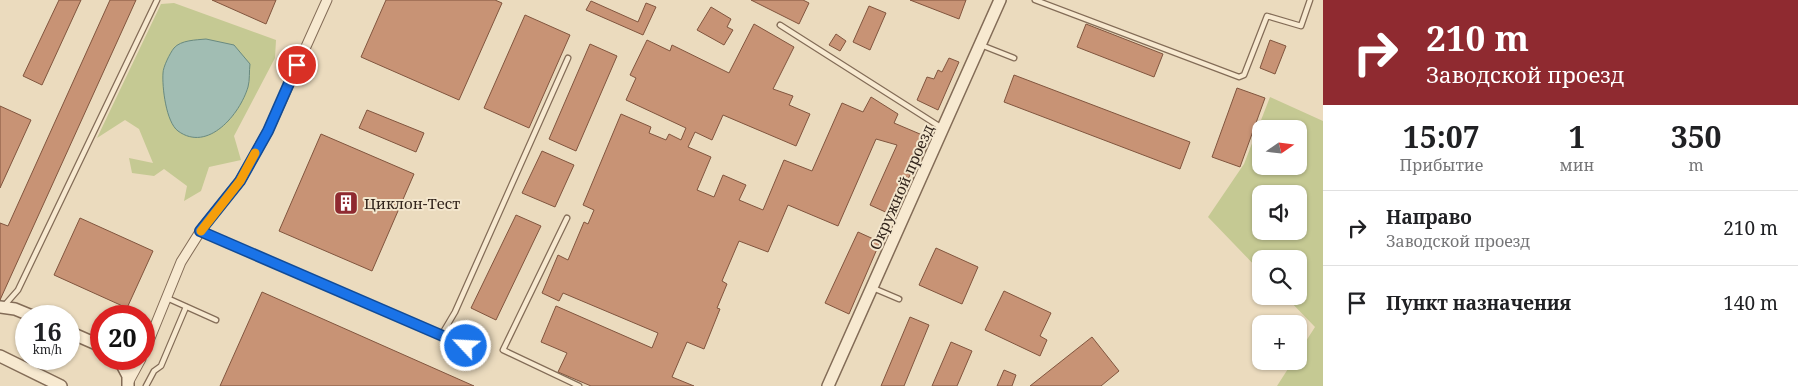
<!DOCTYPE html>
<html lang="ru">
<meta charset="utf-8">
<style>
:root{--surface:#fff;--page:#f6f6f6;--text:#202124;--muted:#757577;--line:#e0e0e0}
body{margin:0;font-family:"Noto Serif",serif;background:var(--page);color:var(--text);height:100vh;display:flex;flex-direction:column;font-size:19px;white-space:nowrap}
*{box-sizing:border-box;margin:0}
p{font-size:16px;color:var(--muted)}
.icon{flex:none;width:28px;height:28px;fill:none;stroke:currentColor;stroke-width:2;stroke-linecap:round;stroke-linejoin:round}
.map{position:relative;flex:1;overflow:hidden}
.panel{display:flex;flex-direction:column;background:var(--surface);width:475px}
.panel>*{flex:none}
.banner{background:#8f2a30;color:#fff;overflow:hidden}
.needle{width:32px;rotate:76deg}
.fabs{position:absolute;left:1252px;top:120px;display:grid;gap:10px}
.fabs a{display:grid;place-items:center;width:55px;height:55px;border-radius:10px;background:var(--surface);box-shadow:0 1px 4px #0004;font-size:25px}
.speed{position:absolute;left:15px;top:305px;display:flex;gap:10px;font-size:25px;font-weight:700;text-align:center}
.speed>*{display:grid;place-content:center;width:65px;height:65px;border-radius:50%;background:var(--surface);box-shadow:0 1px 4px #0004;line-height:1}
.speed small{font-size:12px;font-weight:400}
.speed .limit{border:8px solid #d22;background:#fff;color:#111}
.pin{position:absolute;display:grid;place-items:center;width:42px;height:42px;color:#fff;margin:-21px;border:2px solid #fff;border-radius:50%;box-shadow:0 1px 5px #0007}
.me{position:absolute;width:55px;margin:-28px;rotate:295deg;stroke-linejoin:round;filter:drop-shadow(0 0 4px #0008)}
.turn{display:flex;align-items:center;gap:18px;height:105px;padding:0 20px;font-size:22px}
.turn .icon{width:65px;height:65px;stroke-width:2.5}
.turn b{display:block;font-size:35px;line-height:42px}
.eta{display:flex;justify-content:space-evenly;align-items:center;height:85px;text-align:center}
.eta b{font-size:30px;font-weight:700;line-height:35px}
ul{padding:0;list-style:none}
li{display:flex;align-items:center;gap:15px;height:75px;padding:0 20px;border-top:1px solid var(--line)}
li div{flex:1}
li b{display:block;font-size:19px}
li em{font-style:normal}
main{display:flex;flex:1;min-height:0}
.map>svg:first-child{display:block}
.green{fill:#c5c993;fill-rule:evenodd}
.water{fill:#a1bdb3;stroke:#698a80}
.building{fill:#c89375;stroke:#81553e}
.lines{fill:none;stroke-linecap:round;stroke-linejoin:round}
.service-casing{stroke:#836c57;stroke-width:7}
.minor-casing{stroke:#836c57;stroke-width:11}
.tertiary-casing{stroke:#836c57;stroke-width:14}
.service{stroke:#f7e9d0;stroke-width:4.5}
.minor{stroke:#f7e9d0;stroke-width:9}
.tertiary{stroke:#f7e9d0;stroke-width:11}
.route-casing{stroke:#114b97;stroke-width:12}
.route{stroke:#1a73e8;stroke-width:9}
.slow{stroke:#f59e0b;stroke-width:9}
.labels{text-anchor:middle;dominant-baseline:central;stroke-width:4;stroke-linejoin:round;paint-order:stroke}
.street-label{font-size:15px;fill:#33251c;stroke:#f3e6cd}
.poi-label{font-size:15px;fill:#33251c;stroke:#f3e6cd;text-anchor:start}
</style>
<main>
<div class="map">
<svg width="1323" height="386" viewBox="0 0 1323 386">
<rect width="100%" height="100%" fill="#ebdbbe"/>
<g class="green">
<path d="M174 3 276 40 275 58 234 136 241 160 209 167 201 191 184 201 187 186 164 169 154 176 132 173 129 158 153 163 139 129 125 120 97 138 161 4Z"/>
<path d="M1270 97 1323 121V386H1277L1293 361H1299V352L1315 327 1285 296H1299V259H1261V272L1208 217 1244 164ZM1261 129H1299V166H1261ZM1261 194H1299V231H1261Z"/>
</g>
<path class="water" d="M206 39 234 45 250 64C249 71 250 80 248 87 240 114 208 153 178 131 166 122 162 87 163 73 163 67 170 53 174 48 181 40 196 40 206 39Z"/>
<g class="building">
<path d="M59 0H81L42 85 23 76Z"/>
<path d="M110 0H136L0 300V223L8 226Z"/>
<path d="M212 0H276L266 24Z"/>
<path d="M386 0H495L502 3 459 100 361 57Z"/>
<path d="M751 0H803L809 3 799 24Z"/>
<path d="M910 0H966L959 19Z"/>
<path d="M591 1 638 22 646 3 656 7 643 35 586 10Z"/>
<path d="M869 6 886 13 870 50 853 42Z"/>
<path d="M711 7 731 19 727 27 733 30 724 45 697 30Z"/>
<path d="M525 15 570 35 529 128 484 108Z"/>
<path d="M754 24 794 47 773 89 793 96 789 105 810 114 796 146 723 115 712 140 695 132 688 147 711 157 697 190 714 197 723 175 746 185 739 200 763 210 784 160 812 171 842 103 863 112 871 97 898 114 894 123 927 137 892 215 870 205 897 145 876 139 838 226 788 205 768 252 739 241 722 281 727 284 717 308 720 309 704 349 687 342 672 377 694 386H591L558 372 567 353 541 342 556 306 652 348 658 333 563 293 559 301 542 293 558 255 568 260 584 222 588 224 594 210 583 205 621 114 651 127 649 133 666 140 669 134 681 140 686 128 626 100 636 78 630 75 647 40 670 51 672 45 729 73Z"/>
<path d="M1086 24 1163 54 1154 77 1077 47Z"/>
<path d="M836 34 846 41 840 51 829 45Z"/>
<path d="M1270 40 1286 46 1275 74 1260 68Z"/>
<path d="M590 44 617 56 576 151 549 139Z"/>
<path d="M949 58 959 62 938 110 917 100 927 77 934 79 938 70 942 72Z"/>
<path d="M1014 75 1190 142 1180 169 1004 102Z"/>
<path d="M1237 88 1265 98 1240 167 1212 157Z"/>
<path d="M0 106 31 120 0 188Z"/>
<path d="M367 110 424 133 416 152 359 128Z"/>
<path d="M321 134 414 174 372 271 279 231Z"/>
<path d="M542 151 574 165 555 207 522 193Z"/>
<path d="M516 215 541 226 496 320 471 308Z"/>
<path d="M80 218 153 251 127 308 54 275Z"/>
<path d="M858 232 880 242 849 314 825 303Z"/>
<path d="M936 248 978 267 962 304 919 285Z"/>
<path d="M1004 291 1051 313 1040 336 1047 340 1040 356 985 330Z"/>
<path d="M262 292 474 386H220Z"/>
<path d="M910 317 929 325 904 386H881Z"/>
<path d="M1092 337 1119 371 1101 386H1030Z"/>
<path d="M951 342 972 351 957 386H932Z"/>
<path d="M1004 370 1016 375 1012 386H997Z"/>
</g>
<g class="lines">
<defs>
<g id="service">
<path d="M1035 0 1239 77 1244 75 1267 16 1301 26 1310 0"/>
<path d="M780 25 942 128"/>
<path d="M981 45 1014 58"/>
<path d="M567 218 503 350 579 386"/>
<path d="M200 231 442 334 455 312 568 58"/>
<path d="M873 288 899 299"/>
<path d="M167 298 216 320"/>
<path d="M3 307 18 290 157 0"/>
<path d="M442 334 466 346"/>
<path d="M146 386 154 371 161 366 186 307"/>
</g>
<g id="minor">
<path d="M144 353 181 262 203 227 240 181 268 131 327 0"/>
<path d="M128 383 141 359"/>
</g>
<g id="tertiary">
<path d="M0 307 15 309 32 316"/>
<path d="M69 332 101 346"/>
<path d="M0 356 61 386"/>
<path d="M119 359 128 376V386"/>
<path d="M828 386 1000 0"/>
</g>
</defs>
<use href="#service" class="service-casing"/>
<use href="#minor" class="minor-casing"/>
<use href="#tertiary" class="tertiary-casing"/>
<use href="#service" class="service"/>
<use href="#minor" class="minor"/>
<use href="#tertiary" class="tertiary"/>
</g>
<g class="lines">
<defs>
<path id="route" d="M297 65 268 131 240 181 200 231 466 346"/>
</defs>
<use href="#route" class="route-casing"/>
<use href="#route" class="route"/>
<path class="slow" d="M201 231 240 181 255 153"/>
</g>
<defs>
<symbol id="building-square" viewBox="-11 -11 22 22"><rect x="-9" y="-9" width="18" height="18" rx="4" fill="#8f2a30" stroke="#f3e6cd"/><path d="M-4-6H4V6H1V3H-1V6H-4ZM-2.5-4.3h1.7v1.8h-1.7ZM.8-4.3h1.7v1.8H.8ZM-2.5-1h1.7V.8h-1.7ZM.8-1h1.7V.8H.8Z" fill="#fff"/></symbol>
</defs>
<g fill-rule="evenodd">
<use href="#building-square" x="332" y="189" width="28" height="28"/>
</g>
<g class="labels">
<g class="street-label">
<text transform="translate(901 187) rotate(-66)">Окружной проезд</text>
</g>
<g class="poi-label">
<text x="364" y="203">Циклон-Тест</text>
</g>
</g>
</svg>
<div class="fabs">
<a><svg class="needle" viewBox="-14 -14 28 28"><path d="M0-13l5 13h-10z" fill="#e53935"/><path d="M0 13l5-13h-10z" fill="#757577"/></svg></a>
<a><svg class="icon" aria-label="sound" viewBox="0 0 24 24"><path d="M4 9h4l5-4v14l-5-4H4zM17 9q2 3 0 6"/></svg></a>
<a><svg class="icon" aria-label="search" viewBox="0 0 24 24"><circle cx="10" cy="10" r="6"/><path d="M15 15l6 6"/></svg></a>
<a>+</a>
</div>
<div class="speed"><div>16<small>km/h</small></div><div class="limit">20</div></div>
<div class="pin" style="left:297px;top:65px;background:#d93025"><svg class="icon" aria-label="arrive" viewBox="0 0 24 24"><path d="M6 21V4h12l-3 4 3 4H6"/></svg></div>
<svg class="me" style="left:466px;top:346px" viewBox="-20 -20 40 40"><circle r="17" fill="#1a73e8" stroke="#fff" stroke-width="3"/><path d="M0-11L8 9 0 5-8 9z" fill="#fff"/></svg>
</div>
<section class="panel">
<div class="banner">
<div class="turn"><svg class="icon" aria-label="right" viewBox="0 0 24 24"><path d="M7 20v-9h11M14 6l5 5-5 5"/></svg><div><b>210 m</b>Заводской проезд</div></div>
</div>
<div class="eta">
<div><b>15:07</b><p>Прибытие</p></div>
<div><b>1</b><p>мин</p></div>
<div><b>350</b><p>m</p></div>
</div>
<ul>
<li><svg class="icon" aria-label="right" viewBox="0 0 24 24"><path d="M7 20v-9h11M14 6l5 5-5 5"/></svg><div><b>Направо</b><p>Заводской проезд</p></div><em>210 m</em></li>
<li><svg class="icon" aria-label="arrive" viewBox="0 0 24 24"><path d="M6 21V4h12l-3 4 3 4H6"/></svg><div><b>Пункт назначения</b></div><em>140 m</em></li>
</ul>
</section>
</main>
